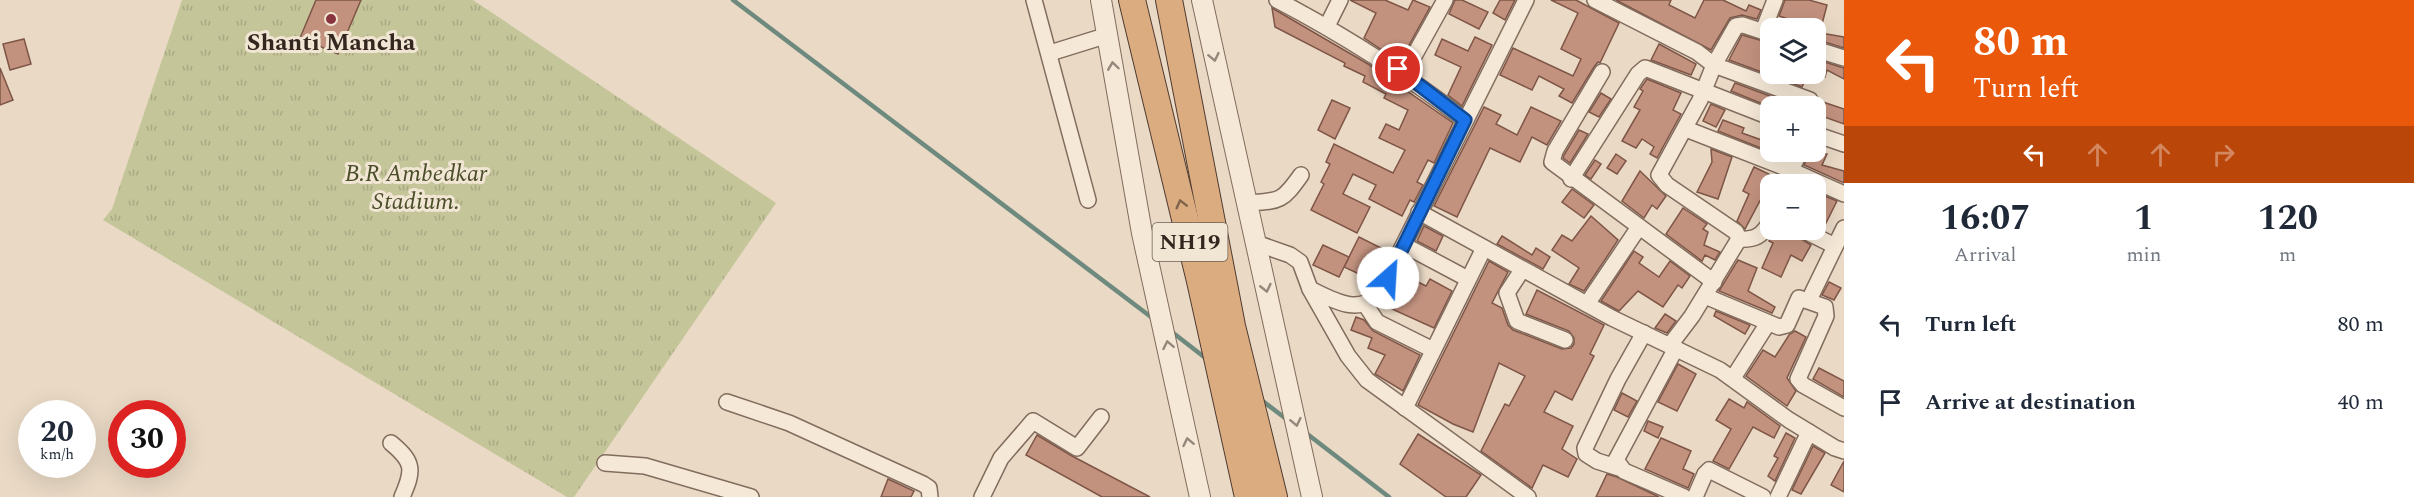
<!DOCTYPE html>
<meta charset="utf-8">
<style>
:root{--surface:#fff;--page:#f6f6f7;--text:#1f2937;--muted:#747a83}
body{margin:0;font-family:Spectral,serif;background:var(--page);color:var(--text);height:100vh;display:flex;flex-direction:column;font-size:22px;white-space:nowrap}
*{box-sizing:border-box;margin:0}
p{font-size:20px;color:var(--muted)}
.icon{flex:none;width:33px;height:33px;fill:none;stroke:currentColor;stroke-width:2;stroke-linecap:round;stroke-linejoin:round}
.map{position:relative;flex:1;overflow:hidden}
.panel{display:flex;flex-direction:column;background:var(--surface);width:570px}
.panel>*{flex:none}
.banner{background:#ea580c;color:#fff;overflow:hidden}
.fabs{position:absolute;left:1760px;top:18px;display:grid;gap:12px}
.fabs a{display:grid;place-items:center;width:66px;height:66px;border-radius:12px;background:var(--surface);box-shadow:0 6px 24px #0002;font-size:30px}
.speed{position:absolute;left:18px;top:400px;display:flex;gap:12px;font-size:30px;font-weight:700;text-align:center}
.speed>*{display:grid;place-content:center;width:78px;height:78px;border-radius:50%;background:var(--surface);box-shadow:0 6px 24px #0002;line-height:1}
.speed small{font-size:15px;font-weight:400}
.speed .limit{border:9px solid #d22;background:#fff;color:#111}
.pin{position:absolute;display:grid;place-items:center;width:51px;height:51px;color:#fff;margin:-26px;border:3px solid #fff;border-radius:50%;box-shadow:0 2px 6px #0007}
.me{position:absolute;width:66px;margin:-33px;rotate:26deg;stroke-linejoin:round;filter:drop-shadow(0 0 4px #0008)}
.turn{display:flex;align-items:center;gap:21px;height:126px;padding:0 30px;font-size:27px}
.turn .icon{width:78px;height:78px;stroke-width:2.5}
.turn b{display:block;font-size:42px;line-height:51px}
.lanes{display:flex;align-items:center;height:57px;padding:0 30px;background:#0003;justify-content:center;gap:30px;direction:ltr}
.lanes .off{opacity:.35}
.eta{display:flex;justify-content:space-evenly;align-items:center;height:102px;text-align:center}
.eta b{font-size:36px;font-weight:700;line-height:42px}
ul{padding:0;list-style:none}
li{display:flex;align-items:center;gap:18px;height:78px;padding:0 30px}
li div{flex:1}
li b{display:block;font-size:22px}
li em{font-style:normal}
main{display:flex;flex:1;min-height:0}
.map>svg:first-child{display:block}
.park{fill:url(#park-tufts)}
.lines{fill:none;stroke-linecap:round;stroke-linejoin:round}
.stream{stroke:#6e8a7f;stroke-width:4.5}
.building{fill:#c3927f;stroke:#7e5546;stroke-width:1.5}
.minor-casing{stroke:#826c5d;stroke-width:18}
.tertiary-casing{stroke:#826c5d;stroke-width:22}
.trunk-casing{stroke:#503b31;stroke-width:28}
.minor{stroke:#f5e8d7;stroke-width:15}
.tertiary{stroke:#f5e8d7;stroke-width:20}
.trunk{stroke:#dbac80;stroke-width:26}
.oneway{stroke:#94877b}
.oneway2{stroke:#7f624b}
.route-casing{stroke:#114b97;stroke-width:15}
.route{stroke:#1a73e8;stroke-width:10}
.poi-dot{fill:#8a3440;stroke:#f1e5d4;stroke-width:2}
.labels{text-anchor:middle;dominant-baseline:central;stroke-width:6;stroke-linejoin:round;paint-order:stroke}
.shield{fill:#f1e5d4;stroke:#6c5f55;stroke-width:1.5}
.shield-label{font-size:22px;font-weight:bold;fill:#33261f}
.poi-label{font-size:24px;font-weight:bold;fill:#33261f;stroke:#f1e5d4}
.park-label{font-size:24px;font-style:italic;fill:#494d28;stroke:#f1e5d4}
</style>
<main>
<div class="map">
<svg width="1844" height="497" viewBox="0 0 1844 497">
<defs>
<pattern id="park-tufts" width="24" height="20" patternUnits="userSpaceOnUse" patternTransform="scale(1.5)"><rect width="24" height="20" fill="#c5c59a"/><path d="M3 7l-1-3M5 7V3M7 7l1-3M15 17l-1-3M17 17v-4M19 17l1-3" fill="none" stroke="#aaa984"/></pattern>
</defs>
<rect width="100%" height="100%" fill="#e9d9c5"/>
<path class="park" d="M182 0H473L776 203 574 497H567L103 220 112 209Z"/>
<g class="lines">
<g class="stream">
<path d="M733 0 1155 320"/>
<path d="M1172 332 1208 360"/>
<path d="M1260 399 1289 421"/>
<path d="M1306 433 1389 497"/>
</g>
</g>
<g class="building">
<path d="M316 0H361L338 54 300 38Z"/>
<path d="M1350 0H1385L1408 10 1413 0 1430 7 1403 56 1400 55 1397 60 1364 38 1376 13Z"/>
<path d="M1455 0H1462L1488 12 1479 29 1449 14Z"/>
<path d="M1500 0H1515L1505 20 1493 13Z"/>
<path d="M1551 0H1576L1619 23 1600 63 1598 62 1594 67 1572 103 1559 96 1564 89 1539 76 1532 90 1500 75 1513 48 1573 76 1581 59 1561 49 1578 13Z"/>
<path d="M1616 0H1671L1669 5 1695 18 1704 0H1723L1746 11 1749 5 1761 10 1757 19 1742 15 1730 18 1711 50Z"/>
<path d="M1785 0H1809L1827 5 1821 28H1798L1800 23 1779 16Z"/>
<path d="M1272 8 1368 64 1453 123 1434 163 1428 160 1417 182 1423 185 1414 202 1410 200 1402 216 1369 199 1376 185 1353 174 1343 194 1370 207 1357 233 1311 210 1324 184 1321 182 1330 164 1326 162 1334 144 1393 173 1405 150 1379 138 1386 124 1399 130 1408 110 1384 98 1386 94 1363 82 1365 76 1344 66 1345 63 1275 27Z"/>
<path d="M1815 32 1844 37V48L1815 39Z"/>
<path d="M1742 35 1770 43 1763 59 1770 62V74H1808L1802 87 1729 60Z"/>
<path d="M1475 37 1492 45 1462 106 1448 95 1461 67 1435 55 1442 39 1468 51Z"/>
<path d="M24 39 31 64 10 70 3 44Z"/>
<path d="M1659 44 1696 64 1691 75 1651 60Z"/>
<path d="M1815 59 1844 68V79L1827 70 1825 77 1815 74Z"/>
<path d="M0 68 13 100 0 105Z"/>
<path d="M1647 79 1681 93 1673 110 1681 114 1657 158 1650 154 1654 147 1642 139 1636 148 1622 141 1640 110 1634 107 1643 91 1640 89Z"/>
<path d="M1735 83 1778 99 1775 106 1770 107 1731 91Z"/>
<path d="M1601 93 1611 99 1599 117 1589 112Z"/>
<path d="M1332 100 1350 108 1335 139 1318 130Z"/>
<path d="M1823 102 1844 109V124L1819 115Z"/>
<path d="M1711 104 1725 110 1716 127 1703 121Z"/>
<path d="M1484 107 1501 115 1496 124 1517 135 1531 107 1561 121 1547 145 1532 137 1520 162 1490 148 1457 217 1434 206Z"/>
<path d="M1723 120 1744 128 1742 133 1770 143 1768 151 1718 131Z"/>
<path d="M1579 130 1588 134 1570 163 1563 158 1564 155Z"/>
<path d="M1711 149 1732 157 1718 199 1697 192 1712 162Z"/>
<path d="M1810 152 1827 154 1822 165 1844 171V183L1804 165Z"/>
<path d="M1616 154 1626 161 1617 174 1607 168Z"/>
<path d="M1595 160 1601 164 1591 179 1585 175Z"/>
<path d="M1754 167 1773 176 1745 229 1737 221 1749 194 1743 191Z"/>
<path d="M1640 171 1666 196 1657 209 1652 205 1644 218 1622 201Z"/>
<path d="M1572 189 1594 205 1584 218 1562 202Z"/>
<path d="M1815 192 1837 201 1823 229 1815 225Z"/>
<path d="M1683 208 1707 224 1703 229 1708 232 1704 245 1720 252 1715 260 1705 255 1702 261 1666 234Z"/>
<path d="M1591 216 1618 240 1584 291 1569 284 1579 268 1552 250 1562 235 1572 241Z"/>
<path d="M1424 226 1443 236 1436 251 1417 241Z"/>
<path d="M1777 230H1787L1811 245 1802 261 1791 255 1781 277 1762 268 1773 243 1769 241Z"/>
<path d="M1502 236 1532 255 1536 248 1550 257 1543 269 1497 244Z"/>
<path d="M1359 237 1389 252 1374 281 1344 267Z"/>
<path d="M1323 245 1349 257 1339 277 1313 265Z"/>
<path d="M1634 251 1643 257 1639 263 1659 277 1670 261 1690 276 1682 288 1678 285 1663 307 1638 291 1619 311 1601 301Z"/>
<path d="M1738 260 1757 268 1748 291 1775 307 1772 313 1719 291Z"/>
<path d="M1489 261 1508 272 1492 303 1502 308 1508 325 1513 330 1562 349 1571 348 1574 344V338L1569 331 1526 314 1537 290 1604 325 1590 354 1594 356 1572 400 1555 391 1544 412 1573 426 1562 449 1577 459 1568 477 1543 465 1532 488 1481 451 1505 404 1509 406 1525 376 1499 363 1473 432 1453 424 1418 405Z"/>
<path d="M1400 273 1426 286 1430 279 1452 291 1434 328 1383 305Z"/>
<path d="M1829 282 1841 288 1834 300 1822 295Z"/>
<path d="M1716 311 1750 325 1745 334 1714 316Z"/>
<path d="M1665 314 1676 321 1667 333 1655 328Z"/>
<path d="M1356 317 1364 320 1373 331 1420 355 1403 391 1375 374 1385 355 1368 348 1372 338 1351 330Z"/>
<path d="M1795 331 1806 337 1787 378 1796 391 1787 406 1746 376 1763 350 1775 357 1789 335Z"/>
<path d="M1678 364 1696 374 1677 411 1658 402Z"/>
<path d="M1819 368 1844 381V397L1813 379Z"/>
<path d="M1622 393 1637 401 1628 417 1614 410Z"/>
<path d="M1729 399 1744 408 1747 402 1780 426 1774 438 1753 427 1729 469 1713 461 1731 429 1716 420Z"/>
<path d="M1648 421 1663 427 1658 438 1644 431Z"/>
<path d="M1786 433 1795 438 1775 481 1768 476 1778 458 1774 456Z"/>
<path d="M1418 434 1481 475 1466 497H1446L1400 464Z"/>
<path d="M1037 435 1072 456 1150 497H1102L1026 455Z"/>
<path d="M1661 438 1691 451 1683 469 1694 474 1688 488 1645 469Z"/>
<path d="M1813 446 1825 453 1801 494 1792 490Z"/>
<path d="M1844 461V492L1831 485Z"/>
<path d="M1607 474 1617 477 1659 497H1596Z"/>
<path d="M888 479 914 491 911 497H881Z"/>
</g>
<g class="lines">
<defs>
<g id="minor">
<path d="M1034 0 1088 200"/>
<path d="M1277 0C1344 35 1405 74 1465 120"/>
<path d="M1595 0 1697 52 1714 65 1700 100 1659 175 1667 185 1736 232 1739 239 1692 316 1670 345"/>
<path d="M1327 26 1340 0"/>
<path d="M1763 31 1775 0"/>
<path d="M1770 34 1743 25 1736 26 1714 65 1810 100"/>
<path d="M1815 49 1844 58"/>
<path d="M1050 53 1108 35"/>
<path d="M1602 72 1555 151 1552 162 1714 282"/>
<path d="M1404 74 1445 0"/>
<path d="M1686 129 1786 168 1794 164 1800 152"/>
<path d="M1815 134 1844 144"/>
<path d="M1786 168 1844 194"/>
<path d="M1571 179 1638 74 1645 68 1770 117"/>
<path d="M1247 203C1280 201 1282 202 1301 175"/>
<path d="M1419 212 1612 318 1720 370 1789 420 1835 448 1844 451"/>
<path d="M1803 230 1835 246"/>
<path d="M1739 239C1755 240 1762 236 1770 222"/>
<path d="M1256 243 1290 255 1300 262 1310 289 1348 356 1367 380 1528 497"/>
<path d="M1404 245 1468 279"/>
<path d="M1522 270 1507 293 1517 321 1565 340"/>
<path d="M1310 289C1333 300 1360 317 1380 292L1526 0"/>
<path d="M1705 296 1779 327 1787 325 1799 298 1825 307 1826 316 1798 379 1803 385 1844 408"/>
<path d="M1809 300 1844 228"/>
<path d="M1365 304 1377 322 1433 350"/>
<path d="M1587 304 1639 227"/>
<path d="M1676 348 1616 460 1624 471 1684 497"/>
<path d="M1733 378 1768 323"/>
<path d="M727 402 789 423 923 484 929 488 930 497"/>
<path d="M1405 408 1484 248"/>
<path d="M391 443C414 462 414 470 402 497"/>
<path d="M605 463 645 466 751 497"/>
<path d="M1619 468 1597 461 1586 454 1585 448 1618 379 1644 333"/>
<path d="M982 497 1001 458 1033 421 1077 448 1101 417"/>
<path d="M1695 497 1705 474 1709 470 1763 497"/>
<path d="M1778 497 1809 432"/>
</g>
<g id="tertiary">
<path d="M1101 0 1142 233 1200 497"/>
<path d="M1202 0 1312 497"/>
</g>
<g id="trunk">
<path d="M1132 0 1200 281 1248 497"/>
<path d="M1169 0 1232 326 1274 497"/>
</g>
</defs>
<use href="#minor" class="minor-casing"/>
<use href="#tertiary" class="tertiary-casing"/>
<use href="#trunk" class="trunk-casing"/>
<use href="#minor" class="minor"/>
<use href="#tertiary" class="tertiary"/>
<use href="#trunk" class="trunk"/>
</g>
<defs><path id="oneway-chevron" d="M-2-3.5L2.5 0L-2 3.5" fill="none" stroke-width="1.6" stroke-linecap="round" stroke-linejoin="round" transform="scale(1.5)"/></defs>
<g class="oneway">
<use href="#oneway-chevron" transform="translate(1214 57) rotate(78)"/>
<use href="#oneway-chevron" transform="translate(1113 66) rotate(-98)"/>
<use href="#oneway-chevron" transform="translate(1266 288) rotate(77)"/>
<use href="#oneway-chevron" transform="translate(1168 345) rotate(-101)"/>
<use href="#oneway-chevron" transform="translate(1296 422) rotate(78)"/>
<use href="#oneway-chevron" transform="translate(1188 442) rotate(-102)"/>
</g>
<use class="oneway2" href="#oneway-chevron" transform="translate(1181 204) rotate(-104)"/>
<g class="lines">
<defs>
<path id="route" d="M1388 278 1465 120 1398 69"/>
</defs>
<use href="#route" class="route-casing"/>
<use href="#route" class="route"/>
</g>
<circle class="poi-dot" cx="331" cy="19" r="6"/>
<g class="labels">
<rect class="shield" x="1152.5" y="223" width="75" height="38" rx="4.5"/>
<g class="shield-label">
<text x="1190" y="242">NH19</text>
</g>
<g class="poi-label">
<text x="331" y="43">Shanti Mancha</text>
</g>
<g class="park-label">
<text x="416" y="174">B.R Ambedkar<tspan x="416" dy="28">Stadium.</tspan></text>
</g>
</g>
</svg>
<div class="fabs">
<a><svg class="icon" aria-label="layers" viewBox="0 0 24 24"><path d="M12 4l9 5-9 5-9-5zM3 14l9 5 9-5"/></svg></a>
<a>+</a>
<a>−</a>
</div>
<div class="speed"><div>20<small>km/h</small></div><div class="limit">30</div></div>
<div class="pin" style="left:1398px;top:69px;background:#d93025"><svg class="icon" aria-label="arrive" viewBox="0 0 24 24"><path d="M6 21V4h12l-3 4 3 4H6"/></svg></div>
<svg class="me" style="left:1388px;top:278px" viewBox="-20 -20 40 40"><circle r="19" fill="#fff"/><path d="M0-13L10 11 0 6-10 11z" fill="#1a73e8"/></svg>
</div>
<section class="panel">
<div class="banner">
<div class="turn"><svg class="icon" aria-label="left" viewBox="0 0 24 24"><path d="M17 20v-9H6M10 6l-5 5 5 5"/></svg><div><b>80 m</b>Turn left</div></div>
<div class="lanes"><svg class="icon" aria-label="left" viewBox="0 0 24 24"><path d="M17 20v-9H6M10 6l-5 5 5 5"/></svg><svg class="icon off" aria-label="ahead" viewBox="0 0 24 24"><path d="M12 20V5M6 11l6-6 6 6"/></svg><svg class="icon off" aria-label="ahead" viewBox="0 0 24 24"><path d="M12 20V5M6 11l6-6 6 6"/></svg><svg class="icon off" aria-label="right" viewBox="0 0 24 24"><path d="M7 20v-9h11M14 6l5 5-5 5"/></svg></div>
</div>
<div class="eta">
<div><b>16:07</b><p>Arrival</p></div>
<div><b>1</b><p>min</p></div>
<div><b>120</b><p>m</p></div>
</div>
<ul>
<li><svg class="icon" aria-label="left" viewBox="0 0 24 24"><path d="M17 20v-9H6M10 6l-5 5 5 5"/></svg><div><b>Turn left</b></div><em>80 m</em></li>
<li><svg class="icon" aria-label="arrive" viewBox="0 0 24 24"><path d="M6 21V4h12l-3 4 3 4H6"/></svg><div><b>Arrive at destination</b></div><em>40 m</em></li>
</ul>
</section>
</main>
